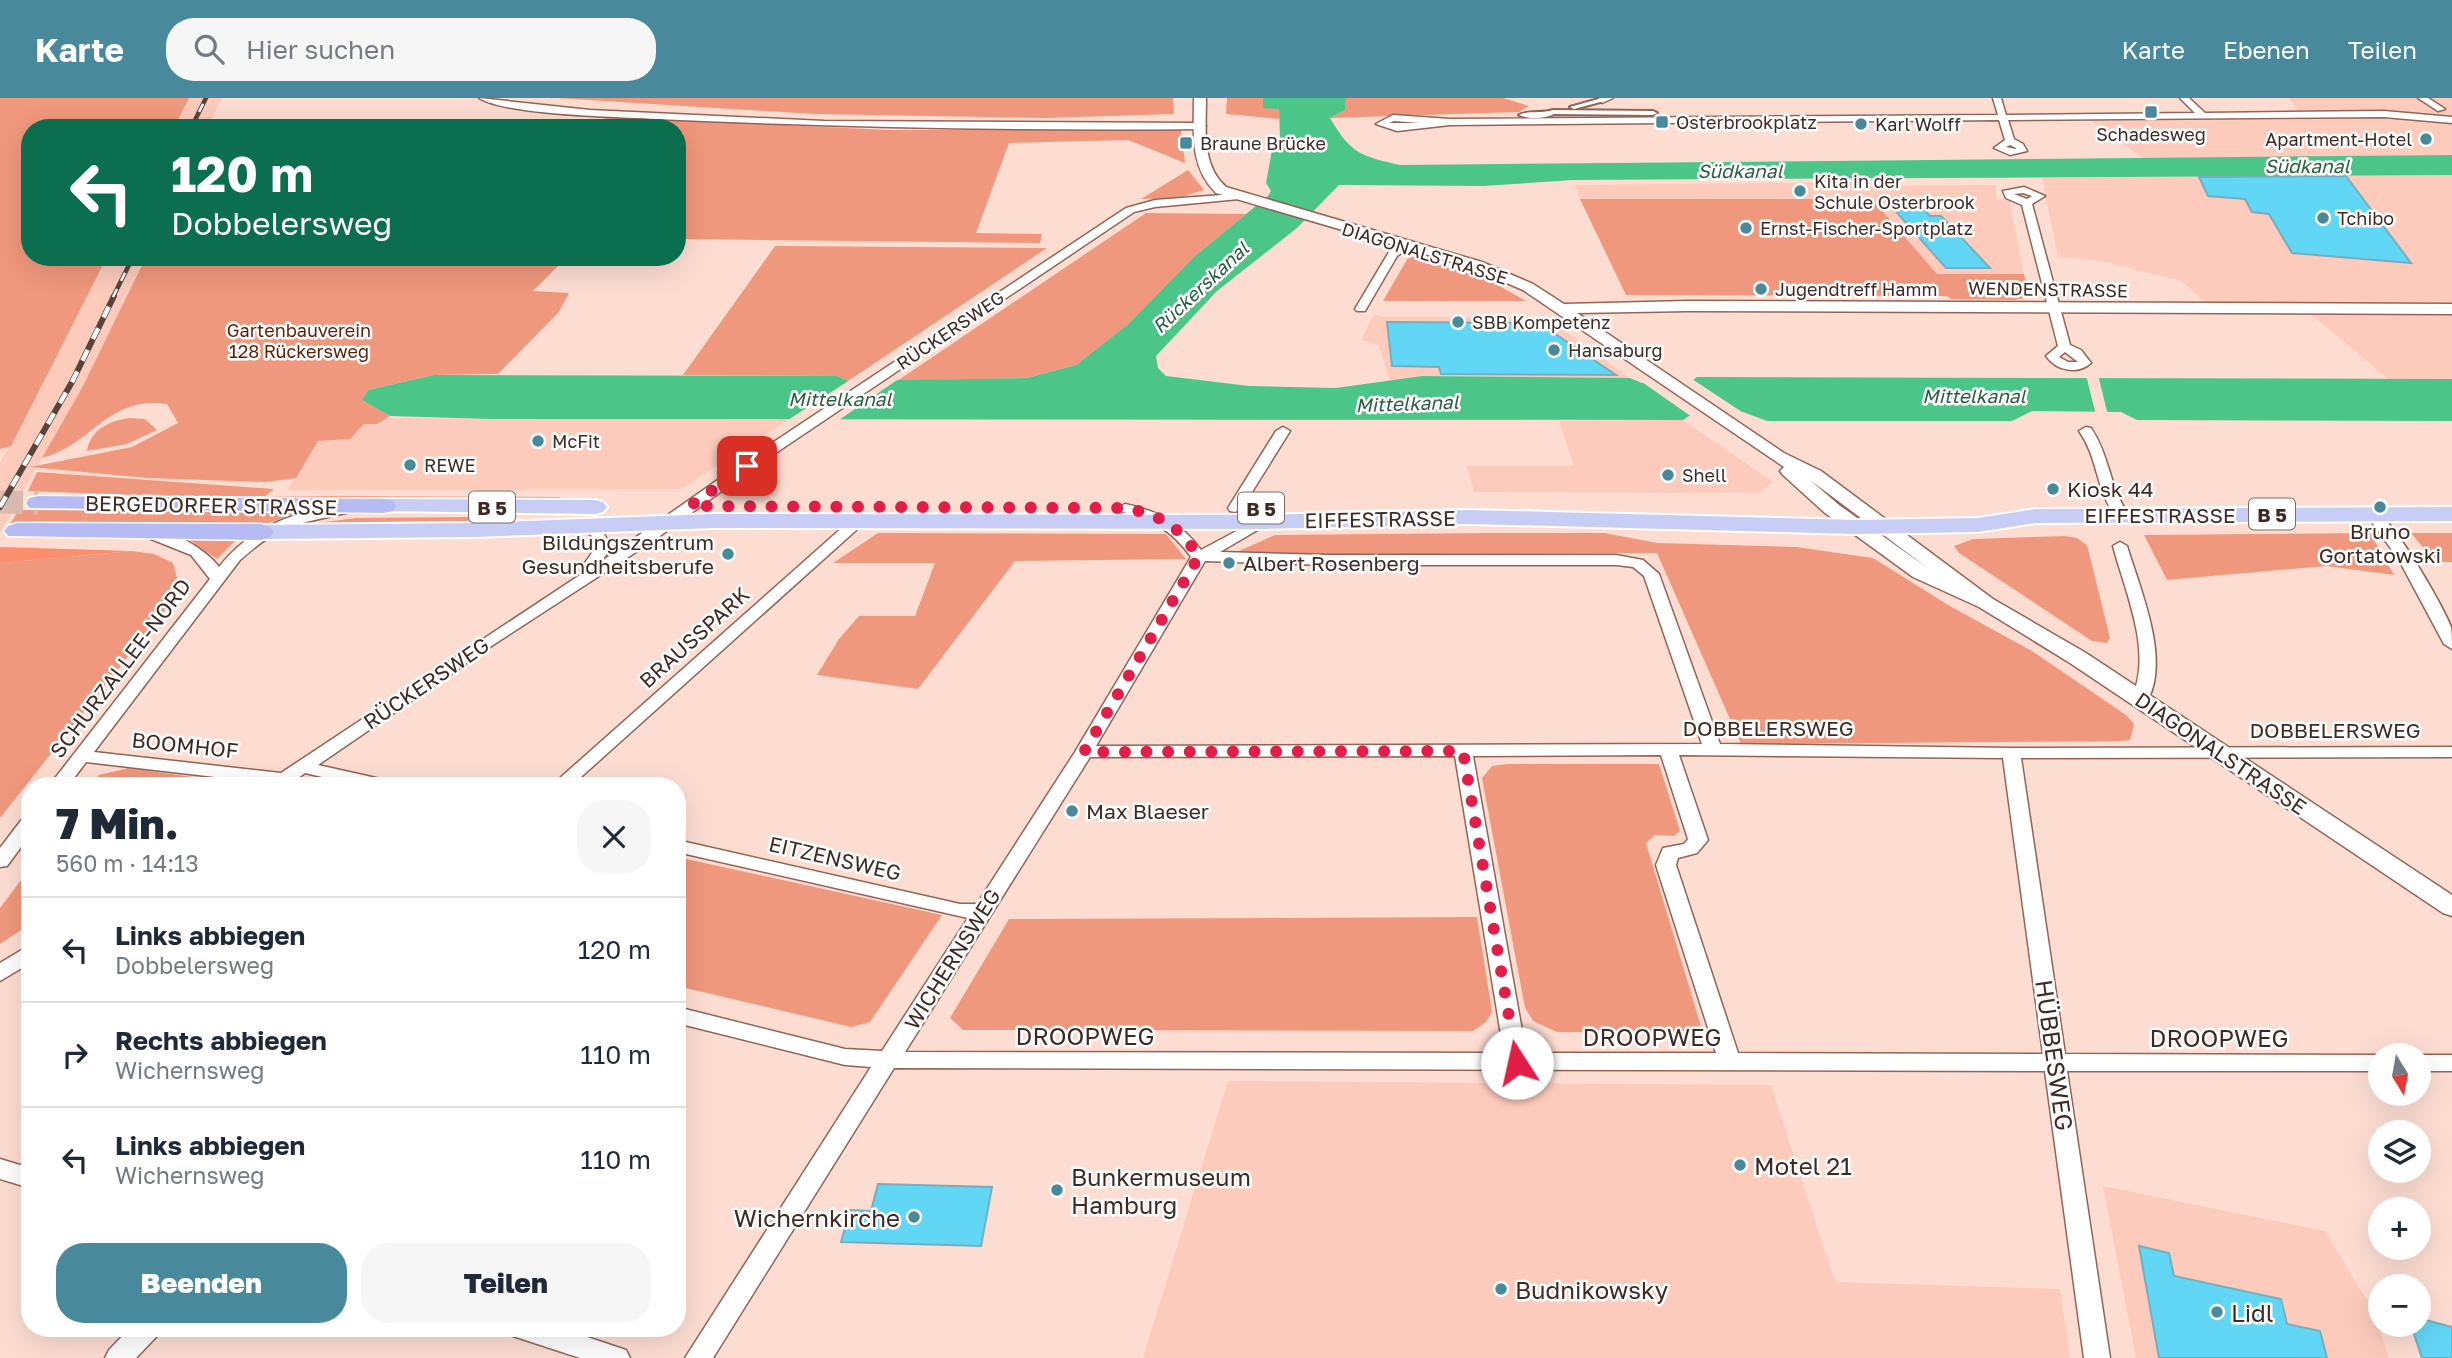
<!DOCTYPE html>
<html lang="de">
<meta charset="utf-8">
<style>
:root{--surface:#fff;--page:#f6f6f7;--text:#1f2937;--muted:#747a83;--line:#e0e1e3;--accent:#488a9c}
body{margin:0;font-family:"Golos Text",sans-serif;background:var(--page);color:var(--text);height:100vh;display:flex;flex-direction:column;font-size:26px;white-space:nowrap}
*{box-sizing:border-box;margin:0}
p{font-size:23px;color:var(--muted)}
.icon{flex:none;width:38px;height:38px;fill:none;stroke:currentColor;stroke-width:2;stroke-linecap:round;stroke-linejoin:round}
.map{position:relative;flex:1;overflow:hidden}
.panel{position:absolute;left:21px;top:679px;width:665px;height:560px;display:flex;flex-direction:column;background:var(--surface);border-radius:28px;box-shadow:0 7px 28px #0002}
.panel>*{flex:none}
.banner{position:absolute;left:21px;top:21px;width:665px;height:147px;border-radius:28px;box-shadow:0 7px 28px #0002;background:#0b6e4f;color:#fff;overflow:hidden}
.needle{width:46px;rotate:169deg}
.fabs{position:absolute;left:2368px;top:945px;display:grid;gap:14px}
.fabs a{display:grid;place-items:center;width:63px;height:63px;border-radius:50%;background:var(--surface);box-shadow:0 7px 28px #0002;font-size:35px}
.pin{position:absolute;display:grid;place-items:center;width:60px;height:60px;color:#fff;margin:-30px;border-radius:14px;box-shadow:0 4px 10px #0006}
.me{position:absolute;width:77px;margin:-38px;rotate:350deg;stroke-linejoin:round;filter:drop-shadow(0 0 5px #0008)}
.turn{display:flex;align-items:center;gap:24px;height:147px;padding:0 35px;font-size:32px}
.turn .icon{width:91px;height:91px;stroke-width:2.5}
.turn b{display:block;font-size:49px;line-height:60px}
.round{display:grid;place-items:center;flex:none;width:74px;height:74px;border-radius:28px;background:var(--page)}
.overview{display:flex;align-items:center;justify-content:space-between;height:119px;padding:0 35px}
h1{font-size:42px;font-weight:800;line-height:52px}
.button{display:flex;gap:14px;margin-top:auto;padding:14px 35px}
.button a{flex:1;height:80px;border-radius:28px;background:var(--accent);color:#fff;font-size:28px;font-weight:800;line-height:80px;text-align:center}
.button a+a{background:var(--page);color:var(--text)}
ul{padding:0;list-style:none}
li{display:flex;align-items:center;gap:21px;height:105px;padding:0 35px;border-top:2px solid var(--line)}
li div{flex:1}
li b{display:block;font-size:26px}
li em{font-style:normal}
header{display:flex;align-items:center;gap:42px;box-sizing:border-box;height:98px;padding:0 35px;background:var(--accent);color:#fff}
header strong{font-size:33px}
nav{display:flex;gap:38px;margin-inline-start:auto;font-size:24px}
.search{width:490px;height:63px;background:var(--page);display:flex;align-items:center;gap:18px;box-sizing:border-box;padding:0 24px;border-radius:28px;color:var(--muted);font-size:26px}
.map>svg:first-child{display:block}
.built{fill:#fccbbc}
.green{fill:#f0987d}
.forest{fill:#fb8e6c}
.water{fill:#4cc589}
.pier{fill:#fdddd2}
.building{fill:#62d6f5;stroke:#75aebf;stroke-width:2}
.lines{fill:none;stroke-linecap:round;stroke-linejoin:round}
.trunk-tunnel{stroke:#d7b9af;stroke-width:23;stroke-dasharray:23 11;stroke-linecap:butt}
.pedestrian-casing{stroke:#936456;stroke-width:4}
.minor-casing{stroke:#936456;stroke-width:3}
.tertiary-casing{stroke:#936456;stroke-width:3}
.primary-casing{stroke:#fff;stroke-width:4}
.trunk-casing{stroke:#fff;stroke-width:3}
.pedestrian{fill:#fff;fill-rule:evenodd}
.minor{fill:#fff;fill-rule:evenodd}
.tertiary{fill:#fff;fill-rule:evenodd}
.primary{fill:#c8cdf6;fill-rule:evenodd}
.trunk{fill:#b6bcf3;fill-rule:evenodd}
.rail-far1-casing{stroke:#59443c;stroke-width:4.5}
.rail-casing{stroke:#59443c;stroke-width:6}
.rail-far1{stroke:#fff;stroke-width:2.5;stroke-dasharray:9;stroke-linecap:butt}
.rail{stroke:#fff;stroke-width:4.5;stroke-dasharray:12;stroke-linecap:butt}
.route{stroke:#e11d48;stroke-width:12;stroke-dasharray:0 21.6}
.poi-dot{fill:#488a9c;stroke:#fff;stroke-width:2.5}
.labels{text-anchor:middle;dominant-baseline:central;stroke-width:5;stroke-linejoin:round;paint-order:stroke}
.far-poi-label{font-size:18px;fill:#3e2a23;stroke:#fff;text-anchor:start}
.far-street-label{font-size:18px;fill:#3e2a23;stroke:#fff}
.far-park-label{font-size:18px;fill:#5f1d04;stroke:#fff}
.far-water-label{font-size:19px;font-style:italic;fill:#2c5c42;stroke:#fff}
.shield{fill:#fff;stroke:#786a65;stroke-width:2}
.shield-label{font-size:19px;font-weight:bold;fill:#3e2a23}
.poi-label{font-size:21px;fill:#3e2a23;stroke:#fff;text-anchor:start}
.street-label{font-size:21px;fill:#3e2a23;stroke:#fff}
.near-street-label{font-size:24px;fill:#3e2a23;stroke:#fff}
.near-poi-label{font-size:24px;fill:#3e2a23;stroke:#fff;text-anchor:start}
</style>
<header>
<strong>Karte</strong>
<div class="search"><svg class="icon" aria-label="search" viewBox="0 0 24 24"><circle cx="10" cy="10" r="6"/><path d="M15 15l6 6"/></svg>Hier suchen</div>
<nav><a>Karte</a><a>Ebenen</a><a>Teilen</a></nav>
</header>
<div class="map">
<svg width="2452" height="1260" viewBox="0 0 2452 1260">
<rect width="100%" height="100%" fill="#fdddd2"/>
<g class="built">
<path d="M189 0H222L208 30H174Z"/>
<path d="M2289 0H2452V57L2144 61 2091 23 2305 22Z"/>
<path d="M2452 77V281H2388L2306 212H2214L2181 183 2102 163 2058 159 2042 80Z"/>
<path d="M1861 84 1864 88 1995 87 1997 101 2009 102 2024 176H1937L1872 101H1580L1575 87Z"/>
<path d="M107 159H146L83 288 0 434V365Z"/>
<path d="M1374 216 1384 219H1546L1630 280 1422 278 1390 282 1378 247 1361 242Z"/>
<path d="M382 320 568 321 788 322 681 391 287 392 318 343 350 341 364 326H377Z"/>
<path d="M1683 322 1773 384 1759 395 1474 394 1467 368H1574L1559 323Z"/>
<path d="M1228 983 1771 987 1835 1184 2060 1191 2070 1260H1143Z"/>
<path d="M2103 1088 2325 1133 2366 1201 2371 1204 2389 1260H2136Z"/>
</g>
<g class="green">
<path d="M0 0H189L174 30H30V159H107L11 348 0 351Z"/>
<path d="M556 0H1173L1174 16 1046 20 814 16Z"/>
<path d="M1227 0H1263L1264 10H1279V21L1226 16Z"/>
<path d="M1346 0H1503L1529 8 1519 14 1330 20 1345 12Z"/>
<path d="M609 19 889 32H1181L1185 65 1128 42 1009 45 976 135 1042 136 1040 145 677 141V30H614L623 24 600 22Z"/>
<path d="M1188 72 1204 92 1179 100 1141 101Z"/>
<path d="M1580 101H1872L1937 176H2024L2030 199 2014 202 1951 201 1947 198 1626 197Z"/>
<path d="M1146 115 1246 116 1195 158 1127 227 1076 267 1027 280 897 283Z"/>
<path d="M775 148 1047 150 848 283 837 278 683 277Z"/>
<path d="M1409 158 1487 181 1526 203H1383Z"/>
<path d="M146 159H514L509 165 560 166 533 193 569 195 559 214 498 276 434 277 368 292 362 302 390 318 377 326H364L350 341 318 343 296 380 266 384 147 380 30 369 132 349 178 325 167 306C108 297 92 347 42 360L83 288Z"/>
<path d="M129 320 145 321 157 332 127 346 87 353C90 332 109 323 129 320Z"/>
<path d="M37 374 274 391 261 402 28 393Z"/>
<path d="M19 412 298 414 264 427 10 426Z"/>
<path d="M471 419 467 423 301 427 356 420Z"/>
<path d="M878 435 1166 436 1186 461 1015 463 918 591 817 577 839 541 859 518H915L935 465H833Z"/>
<path d="M1491 435H1604L1658 445 1796 449 1873 460 1948 507 2032 553 2126 617 2134 626 2130 642 2119 643 1741 646 1657 455 1230 457 1275 437Z"/>
<path d="M2370 435 2394 477 2326 468 2167 482 2144 437Z"/>
<path d="M2411 435H2452V464H2435Z"/>
<path d="M2065 438 2077 440 2087 447 2110 540 2107 545 2092 543 1959 455 1954 448 1973 441Z"/>
<path d="M238 440 217 461 188 441 192 440Z"/>
<path d="M132 453 154 456 173 465 177 480 176 498 0 720V465Z"/>
<path d="M1508 666H1659L1680 733 1674 738 1655 737 1646 745 1703 935 1557 934 1533 923 1525 910 1482 680 1492 668Z"/>
<path d="M129 670 242 686 90 688 99 677Z"/>
<path d="M677 759 942 817 870 924 851 929 677 888Z"/>
<path d="M30 770V826L0 846V810Z"/>
<path d="M1477 819 1492 914 1486 924 1473 933 963 932 950 920 1009 821Z"/>
</g>
<g class="forest">
<path d="M267 398 561 399 550 403 261 402Z"/>
<path d="M0 449 132 453 0 465Z"/>
</g>
<path class="water" d="M1263 0H1346L1345 12 1330 20C1351 56 1361 58 1400 67L2452 57V77L1573 82 1483 88 1339 87 1297 130 1217 193 1156 258 1158 270 1166 278 1249 288 1336 290 1422 278 1630 280 1642 285 1693 282 1697 279 2452 281V323L2137 322 2121 314 2032 313 2012 323H1767L1743 314 1689 318 1683 322 492 321 390 318 362 302 368 292 434 277 837 278 848 283 1027 280 1076 267 1127 227 1195 158 1268 98 1271 93 1266 85 1274 41 1280 40 1279 11 1263 10Z"/>
<g class="pier">
<path d="M2086 277H2098L2108 317H2096Z"/>
<path d="M1692 281 1745 316 1692 319 1642 284Z"/>
<path d="M850 282H897L839 322H788Z"/>
</g>
<g class="building">
<path d="M2346 78 2411 165 2292 155 2269 116 2252 114 2245 101 2208 98 2199 79Z"/>
<path d="M1884 100H1913L1930 118H1941L1990 170H1946Z"/>
<path d="M1387 224 1539 225 1616 277 1441 276 1439 269 1392 268Z"/>
<path d="M878 1086 992 1089 981 1148 841 1144 850 1112 871 1113Z"/>
<path d="M2139 1148 2169 1155 2174 1178 2281 1201 2287 1226 2320 1233 2327 1260H2159Z"/>
<path d="M2418 1220 2452 1229V1260H2422L2411 1227H2418Z"/>
</g>
<g class="lines">
<path class="trunk-tunnel" d="M0 404 38 405"/>
<defs>
<g id="pedestrian">
<path d="M1602 0 1604 3 1574 11 1570 9Z"/>
<path d="M1553 12 1653 13 1657 15 1653 17 1554 16C1545 21 1528 21 1519 17 1529 12 1542 16 1553 12Z"/>
</g>
<g id="minor">
<path d="M479 0 590 12 824 23 1201 25 1206 28 1201 31C1019 33 838 29 656 21 619 19 506 17 479 0Z"/>
<path d="M1599 0H1613L1602 5Z"/>
<path d="M1993 0H2001L2006 17 2195 15 2180 0H2189L2205 15 2384 13 2452 19V25L2384 19 2008 22 2014 41 2023 46 2027 53 2010 57 1994 50 2005 42 1999 22 1450 27 1397 33 1376 26 1393 17 1450 21 1998 17ZM1394 23 1420 25H1389ZM2010 47 2016 50V51L2006 49Z"/>
<path d="M2418 0H2428L2445 11 2438 13Z"/>
<path d="M2024 89 2045 98 2032 106 2070 247 2081 252 2091 265C2077 277 2057 273 2046 258L2058 248 2022 107 2006 100 2003 93ZM2023 95 2032 98 2027 101 2014 96ZM2065 254 2078 264H2068L2059 259Z"/>
<path d="M1235 96 1239 97V101L1155 109 1134 114 752 371 653 443 496 545 318 667 394 684 397 688H361L305 675 287 688H265L267 685 86 664 68 688H49L210 481 191 457 141 437V431C164 426 206 451 219 469 252 427 294 414 345 407L352 411 350 414C297 427 284 423 240 462L94 654 281 675 583 475 580 472 596 449 591 437 576 430V424C595 420 604 434 611 449L602 463 742 365 1126 110 1155 102Z"/>
<path d="M1405 145 1414 147 1397 158 1365 213H1357L1355 211 1389 154Z"/>
<path d="M1283 329 1290 333 1242 410 1235 414 1230 413 1228 410 1276 333Z"/>
<path d="M2086 329 2091 330C2110 358 2109 389 2129 417L2127 420H2117C2095 392 2099 361 2079 333Z"/>
<path d="M1125 406C1158 413 1180 424 1201 452L1259 421H1269L1271 424 1220 454 1327 457H1616L1643 462 1659 476 1720 646 2011 650 2452 649V659L2021 660 2065 956 2380 957H2382H2380V973H2067L2110 1260H2084L2045 973 894 970 713 1260H685L871 969 845 967 677 925V909L845 951 882 953 968 820 677 754V742L960 806H977L1075 654 1191 459C1172 432 1152 421 1120 413L1118 410ZM1205 463 1327 467H1616L1633 469 1644 478 1702 646 1096 648ZM1661 657 1688 741 1684 746 1663 750 1656 767 1716 955H1526L1473 658ZM1679 657 2003 660 2043 956 1738 955 1676 767 1678 760 1697 755 1708 742ZM1455 658 1504 955 905 954 1090 659Z"/>
<path d="M2373 412C2391 417 2444 509 2451 529 2452 535 2452 544 2452 551L2444 546 2399 462 2366 416Z"/>
<path d="M858 419 865 423 863 426 571 688H551L853 420Z"/>
<path d="M2120 444 2127 448C2140 491 2172 564 2146 605L2140 606 2131 601C2154 556 2125 494 2113 448Z"/>
<path d="M30 718V737L7 768 0 769V750L23 720Z"/>
<path d="M30 847V865L0 883V865Z"/>
<path d="M2416 957H2452V973H2418V957Z"/>
<path d="M0 1061 30 1070V1090L0 1081Z"/>
<path d="M130 1230H161L157 1238 136 1260H105L109 1252Z"/>
<path d="M509 1230H560L626 1252 630 1260H580L513 1238Z"/>
</g>
<path id="tertiary" d="M1194 0H1206C1206 31 1201 67 1226 89L1482 164 1533 186 1564 206 1688 203 2452 206V216L1688 213 1577 215 1784 355 1821 373 1993 501 2086 555 2452 797V818L2443 815 2070 565 1979 509 1913 479 1825 415 1783 377 1780 373 1784 369 1523 192 1472 170 1216 95C1189 69 1194 34 1194 0ZM1810 382 1929 471 1839 407Z"/>
<g id="primary">
<path d="M384 401 595 402 603 404 607 409 603 414 595 416 376 413 372 408 376 403Z"/>
<path d="M2452 409V423L2036 425 1978 434 1857 436 1471 426 1264 431 713 430 475 439 261 441 253 439 249 434 253 429 261 427 475 425 713 416 1264 417 1471 412 1857 422 1978 420 2036 411Z"/>
</g>
<g id="trunk">
<path d="M38 398 384 401 393 403 396 408 393 413 384 415 29 410 26 405 29 400Z"/>
<path d="M17 425 261 426 270 429 274 434 270 439 261 442 8 438 4 433 8 428Z"/>
</g>
</defs>
<use href="#pedestrian" class="pedestrian-casing"/>
<use href="#minor" class="minor-casing"/>
<use href="#tertiary" class="tertiary-casing"/>
<use href="#primary" class="primary-casing"/>
<use href="#trunk" class="trunk-casing"/>
<use href="#pedestrian" class="pedestrian"/>
<use href="#minor" class="minor"/>
<use href="#tertiary" class="tertiary"/>
<use href="#primary" class="primary"/>
<use href="#trunk" class="trunk"/>
<defs>
<g id="rail-far1">
<path d="M191 30 206 0"/>
<path d="M113 199 133 159"/>
</g>
<path id="rail" d="M0 409 72 284 114 198"/>
</defs>
<use href="#rail-far1" class="rail-far1-casing"/>
<use href="#rail" class="rail-casing"/>
<use href="#rail-far1" class="rail-far1"/>
<use href="#rail" class="rail"/>
</g>
<g class="lines">
<path class="route" d="M747 368 690 408 1125 410C1164 418 1176 427 1199 458L1084 654 1463 653 1517 965"/>
</g>
<g class="poi-dot">
<rect x="2144" y="7" width="14" height="14" rx="3.5"/>
<rect x="1655" y="17" width="14" height="14" rx="3.5"/>
<circle cx="1861" cy="26" r="7"/>
<circle cx="2426" cy="41" r="7"/>
<rect x="1179" y="38" width="14" height="14" rx="3.5"/>
<circle cx="1800" cy="93" r="7"/>
<circle cx="2323" cy="120" r="7"/>
<circle cx="1746" cy="130" r="7"/>
<circle cx="1761" cy="191" r="7"/>
<circle cx="1458" cy="224" r="7"/>
<circle cx="1554" cy="252" r="7"/>
<circle cx="538" cy="343" r="7"/>
<circle cx="410" cy="367" r="7"/>
<circle cx="1668" cy="377" r="7"/>
<circle cx="2053" cy="391" r="7"/>
<circle cx="2380" cy="409" r="7"/>
<circle cx="728" cy="456" r="7"/>
<circle cx="1229" cy="465" r="7"/>
<circle cx="1072" cy="713" r="7"/>
<circle cx="1740" cy="1067" r="7"/>
<circle cx="1057" cy="1092" r="7"/>
<circle cx="914" cy="1119" r="7"/>
<circle cx="1501" cy="1191" r="7"/>
<circle cx="2217" cy="1214" r="7"/>
</g>
<g class="labels">
<g class="far-poi-label">
<text x="1676" y="24">Osterbrookplatz</text>
<text x="1875" y="26">Karl Wolff</text>
<text x="2151" y="36" text-anchor="middle">Schadesweg</text>
<text x="2412" y="41" text-anchor="end">Apartment-Hotel</text>
<text x="1200" y="45">Braune Brücke</text>
<text x="1814" y="83">Kita in der<tspan x="1814" dy="21">Schule Osterbrook</tspan></text>
<text x="2337" y="120">Tchibo</text>
<text x="1760" y="130">Ernst-Fischer-Sportplatz</text>
<text x="1775" y="191">Jugendtreff Hamm</text>
<text x="1472" y="224">SBB Kompetenz</text>
<text x="1568" y="252">Hansaburg</text>
<text x="552" y="343">McFit</text>
<text x="424" y="367">REWE</text>
<text x="1682" y="377">Shell</text>
</g>
<g class="far-street-label">
<text transform="translate(1425 155) rotate(17)">DIAGONALSTRASSE</text>
<text transform="translate(2048 191) rotate(1)">WENDENSTRASSE</text>
<text transform="translate(950 232) rotate(-34)">RÜCKERSWEG</text>
</g>
<g class="far-park-label">
<text x="299" y="232">Gartenbauverein<tspan x="299" dy="21">128 Rückersweg</tspan></text>
</g>
<g class="far-water-label">
<text x="2307" y="67">Südkanal</text>
<text x="1740" y="72">Südkanal</text>
<text transform="translate(1200 189) rotate(-43)">Rückerskanal</text>
<text x="1974" y="297">Mittelkanal</text>
<text x="840" y="300">Mittelkanal</text>
<text transform="translate(1407 305) rotate(-2)">Mittelkanal</text>
</g>
<g class="shield">
<rect x="469" y="393.5" width="46" height="31" rx="5"/>
<rect x="1238" y="394.5" width="46" height="31" rx="5"/>
<rect x="2249" y="400.5" width="46" height="31" rx="5"/>
</g>
<g class="shield-label">
<text x="492" y="409">B 5</text>
<text x="1261" y="410">B 5</text>
<text x="2272" y="416">B 5</text>
</g>
<g class="poi-label">
<text x="2067" y="391">Kiosk 44</text>
<text x="2380" y="433" text-anchor="middle">Bruno<tspan x="2380" dy="24">Gortatowski</tspan></text>
<text x="714" y="444" text-anchor="end">Bildungszentrum<tspan x="714" dy="24">Gesundheitsberufe</tspan></text>
<text x="1243" y="465">Albert Rosenberg</text>
<text x="1086" y="713">Max Blaeser</text>
</g>
<g class="street-label">
<text transform="translate(211 407) rotate(1)">BERGEDORFER STRASSE</text>
<text x="2160" y="417">EIFFESTRASSE</text>
<text transform="translate(1380 421) rotate(-1)">EIFFESTRASSE</text>
<text transform="translate(694 539) rotate(-42)">BRAUSSPARK</text>
<text transform="translate(120 570) rotate(-53)">SCHURZALLEE-NORD</text>
<text transform="translate(426 585) rotate(-34)">RÜCKERSWEG</text>
<text x="1768" y="630">DOBBELERSWEG</text>
<text x="2335" y="632">DOBBELERSWEG</text>
<text transform="translate(185 647) rotate(6)">BOOMHOF</text>
<text transform="translate(2221 655) rotate(34)">DIAGONALSTRASSE</text>
<text transform="translate(835 760) rotate(13)">EITZENSWEG</text>
<text transform="translate(952 861) rotate(-58)">WICHERNSWEG</text>
</g>
<g class="near-street-label">
<text x="1085" y="937">DROOPWEG</text>
<text x="1652" y="938">DROOPWEG</text>
<text x="2219" y="939">DROOPWEG</text>
<text transform="translate(2055 957) rotate(82)">HÜBBESWEG</text>
</g>
<g class="near-poi-label">
<text x="1754" y="1067">Motel 21</text>
<text x="1071" y="1078">Bunkermuseum<tspan x="1071" dy="28">Hamburg</tspan></text>
<text x="900" y="1119" text-anchor="end">Wichernkirche</text>
<text x="1515" y="1191">Budnikowsky</text>
<text x="2231" y="1214">Lidl</text>
</g>
</g>
</svg>
<div class="fabs">
<a><svg class="needle" viewBox="-14 -14 28 28"><path d="M0-13l5 13h-10z" fill="#e53935"/><path d="M0 13l5-13h-10z" fill="#747a83"/></svg></a>
<a><svg class="icon" aria-label="layers" viewBox="0 0 24 24"><path d="M12 4l9 5-9 5-9-5zM3 14l9 5 9-5"/></svg></a>
<a>+</a>
<a>−</a>
</div>
<div class="pin" style="left:747px;top:368px;background:#d93025"><svg class="icon" aria-label="arrive" viewBox="0 0 24 24"><path d="M6 21V4h12l-3 4 3 4H6"/></svg></div>
<svg class="me" style="left:1517px;top:965px" viewBox="-20 -20 40 40"><circle r="19" fill="#fff"/><path d="M0-13L10 11 0 6-10 11z" fill="#e11d48"/></svg>
<div class="banner">
<div class="turn"><svg class="icon" aria-label="left" viewBox="0 0 24 24"><path d="M17 20v-9H6M10 6l-5 5 5 5"/></svg><div><b>120 m</b>Dobbelersweg</div></div>
</div>
<section class="panel">
<div class="overview"><div><h1>7 Min.</h1><p>560 m · 14:13</p></div><a class="round"><svg class="icon" aria-label="close" viewBox="0 0 24 24"><path d="M6 6l12 12M18 6L6 18"/></svg></a></div>
<ul>
<li><svg class="icon" aria-label="left" viewBox="0 0 24 24"><path d="M17 20v-9H6M10 6l-5 5 5 5"/></svg><div><b>Links abbiegen</b><p>Dobbelersweg</p></div><em>120 m</em></li>
<li><svg class="icon" aria-label="right" viewBox="0 0 24 24"><path d="M7 20v-9h11M14 6l5 5-5 5"/></svg><div><b>Rechts abbiegen</b><p>Wichernsweg</p></div><em>110 m</em></li>
<li><svg class="icon" aria-label="left" viewBox="0 0 24 24"><path d="M17 20v-9H6M10 6l-5 5 5 5"/></svg><div><b>Links abbiegen</b><p>Wichernsweg</p></div><em>110 m</em></li>
</ul>
<div class="button"><a>Beenden</a><a>Teilen</a></div>
</section>
</div>
